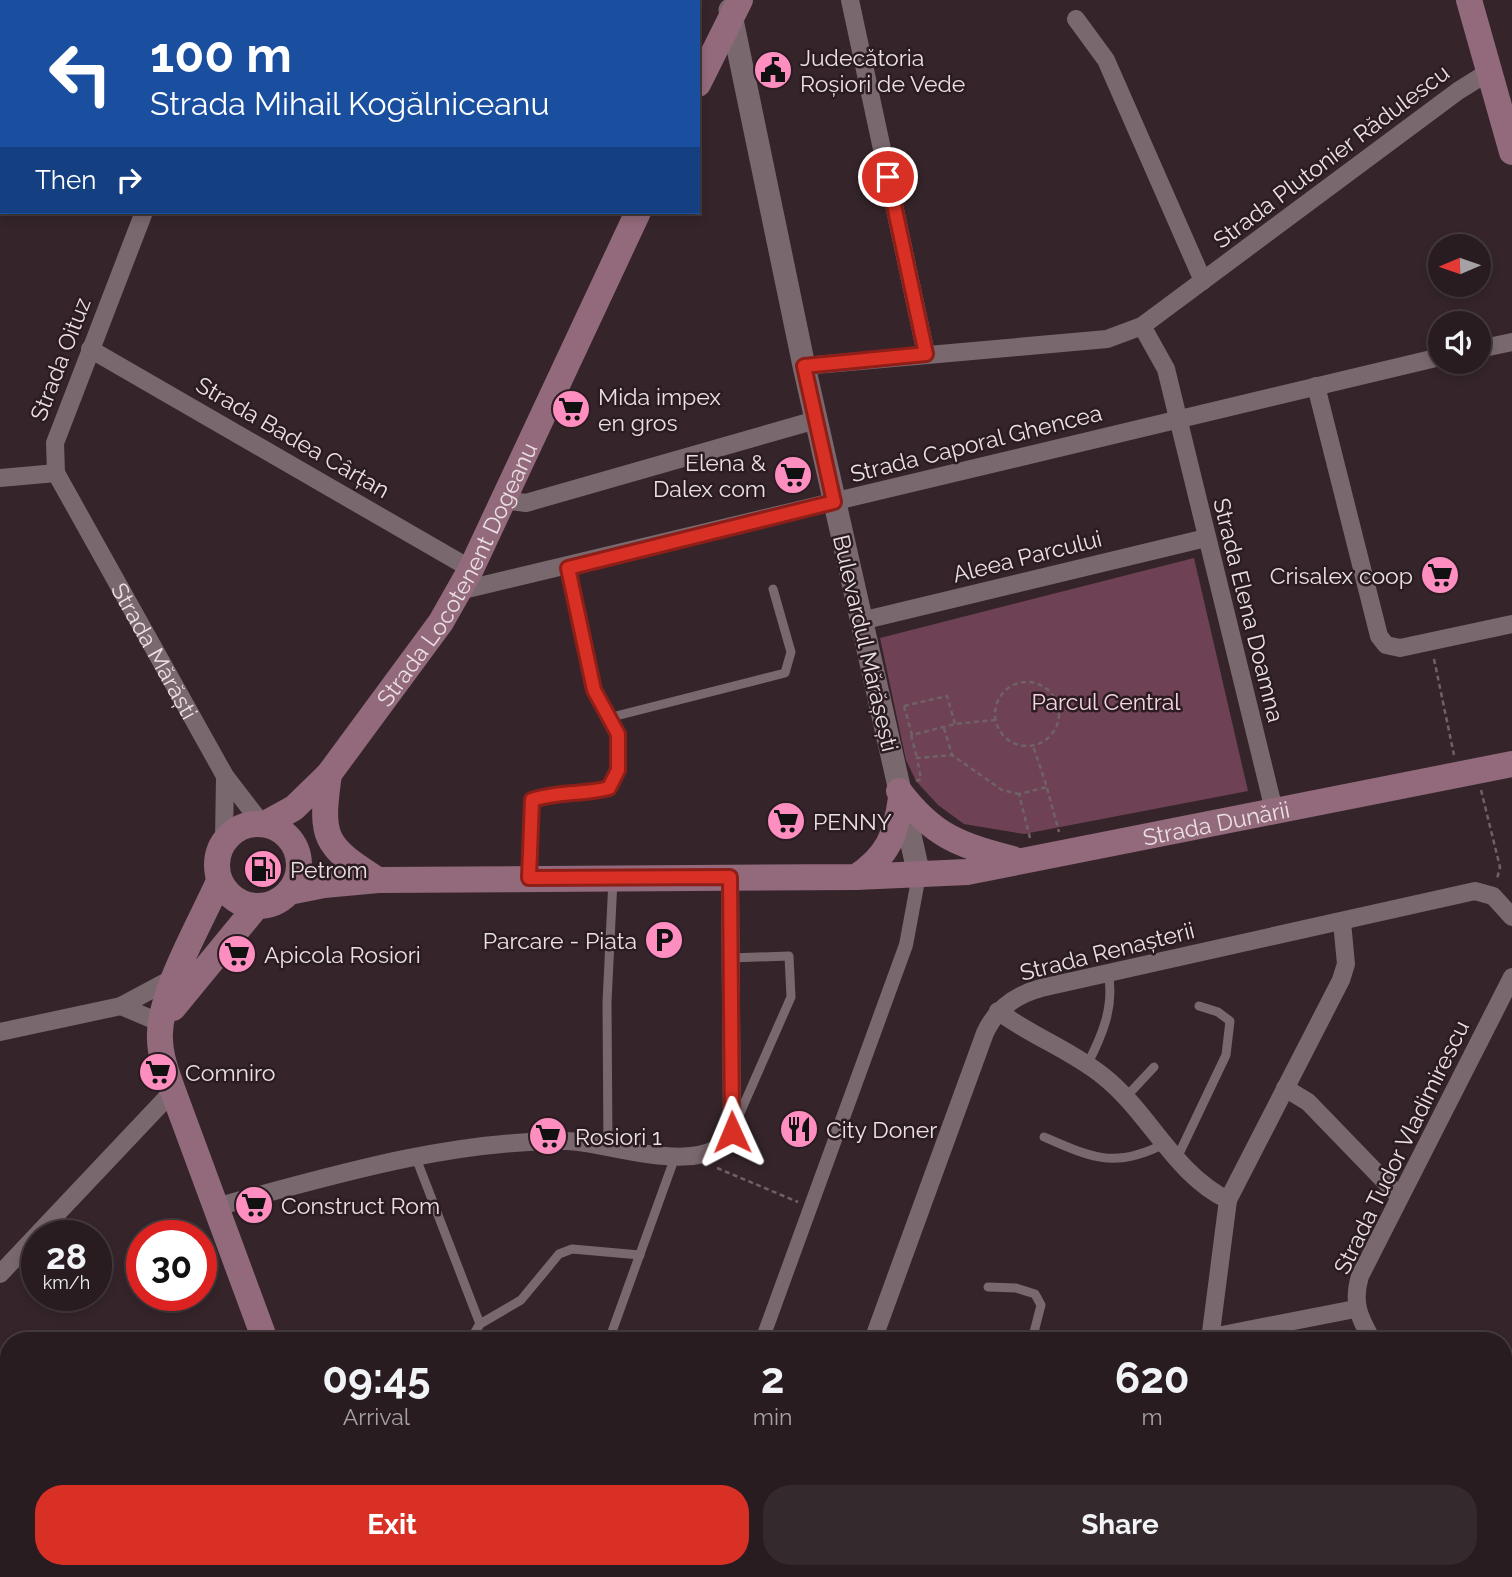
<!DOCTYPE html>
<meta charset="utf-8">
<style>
:root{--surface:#281c20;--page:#34292d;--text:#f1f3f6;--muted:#a5a1a5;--line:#443a3e;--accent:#d93025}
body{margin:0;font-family:Raleway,sans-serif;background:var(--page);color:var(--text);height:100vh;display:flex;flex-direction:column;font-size:26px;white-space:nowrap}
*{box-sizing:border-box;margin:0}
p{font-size:23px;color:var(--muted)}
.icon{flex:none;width:38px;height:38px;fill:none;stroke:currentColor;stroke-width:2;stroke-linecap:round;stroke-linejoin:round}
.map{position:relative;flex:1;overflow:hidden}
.details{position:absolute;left:0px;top:1332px;width:1512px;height:247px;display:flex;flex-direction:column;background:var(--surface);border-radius:28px 28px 0 0;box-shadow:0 4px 10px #0003,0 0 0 2px var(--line)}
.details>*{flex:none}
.banner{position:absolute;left:0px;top:0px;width:700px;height:214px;box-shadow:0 4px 10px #0003,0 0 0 2px var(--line);background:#1a4fa0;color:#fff;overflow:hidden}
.needle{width:46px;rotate:268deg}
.fabs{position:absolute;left:1428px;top:234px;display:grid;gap:14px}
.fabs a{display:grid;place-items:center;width:63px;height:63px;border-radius:50%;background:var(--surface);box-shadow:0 4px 10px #0003,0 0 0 2px var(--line);font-size:35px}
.speed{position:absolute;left:21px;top:1220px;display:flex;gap:14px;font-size:35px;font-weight:700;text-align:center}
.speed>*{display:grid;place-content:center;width:91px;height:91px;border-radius:50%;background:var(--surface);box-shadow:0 4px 10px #0003,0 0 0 2px var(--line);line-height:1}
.speed small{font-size:18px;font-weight:400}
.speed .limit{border:10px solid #d22;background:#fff;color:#111}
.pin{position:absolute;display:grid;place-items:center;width:60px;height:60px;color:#fff;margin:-30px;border:4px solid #fff;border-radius:50%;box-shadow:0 2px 7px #0007}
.me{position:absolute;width:77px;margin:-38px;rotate:359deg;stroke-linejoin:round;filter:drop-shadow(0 0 5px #0008)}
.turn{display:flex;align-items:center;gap:24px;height:147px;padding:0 35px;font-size:32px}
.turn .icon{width:91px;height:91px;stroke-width:2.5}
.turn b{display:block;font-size:49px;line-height:60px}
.then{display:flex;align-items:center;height:66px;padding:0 35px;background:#0003;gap:14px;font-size:26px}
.eta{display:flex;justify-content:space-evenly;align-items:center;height:119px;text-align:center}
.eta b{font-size:42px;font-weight:700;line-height:49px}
.cta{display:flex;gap:14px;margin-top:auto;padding:14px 35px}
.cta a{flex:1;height:80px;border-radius:28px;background:var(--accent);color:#fff;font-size:28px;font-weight:700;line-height:80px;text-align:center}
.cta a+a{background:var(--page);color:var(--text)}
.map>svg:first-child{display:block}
.green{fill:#6e4154}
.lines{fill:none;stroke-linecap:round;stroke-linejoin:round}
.path{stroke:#706166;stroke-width:2.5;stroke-dasharray:5 3.5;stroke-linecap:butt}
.service{stroke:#7a686f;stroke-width:9}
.pedestrian{stroke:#7a686f;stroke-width:14}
.minor{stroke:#7a686f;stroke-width:18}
.tertiary{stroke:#7a686f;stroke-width:23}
.secondary{stroke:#936a7b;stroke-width:26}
.route-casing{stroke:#8d1f18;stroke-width:18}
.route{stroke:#d93025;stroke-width:12}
.labels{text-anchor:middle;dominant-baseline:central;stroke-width:5;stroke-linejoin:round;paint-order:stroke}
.poi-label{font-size:23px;fill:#eadfe3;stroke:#2b1c22;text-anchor:start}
.street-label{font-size:23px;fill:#eadfe3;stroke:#2b1c22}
.park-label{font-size:23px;fill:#f7d4e1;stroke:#2b1c22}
</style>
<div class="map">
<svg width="1512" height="1577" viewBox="0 0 1512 1577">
<rect width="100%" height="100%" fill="#35252b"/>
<path class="green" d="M1194 558 1248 791 1024 834 964 824 938 805 916 781 906 760 880 638Z"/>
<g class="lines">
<g class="path">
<path d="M1434 659 1454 755"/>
<circle cx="1027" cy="714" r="32"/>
<path d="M904 706 912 735 955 724 995 720"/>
<path d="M904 706 947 696 955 724"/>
<path d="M944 728 952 755"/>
<path d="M911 735 917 758"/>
<path d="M916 781 921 779 917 758 952 755 1002 790 1019 794"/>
<path d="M1047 788 1059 832"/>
<path d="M1481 790 1500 867 1497 879"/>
<path d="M1030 838 1019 794 1047 787 1033 746"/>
<path d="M717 1168 798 1202"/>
</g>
<g class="service">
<path d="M608 718 785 673 791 652 773 589"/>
<path d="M529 875 532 800C557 791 583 795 609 788L618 770V734L594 690 568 568"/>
<path d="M731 958 789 956 791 997 737 1120"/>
<path d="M1087 1065C1102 1036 1115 1006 1108 973"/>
<path d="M1125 1098 1154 1067"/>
<path d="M1044 1137C1092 1158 1115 1169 1164 1144"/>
<path d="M608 1147 607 1002 613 880"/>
<path d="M416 1158 480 1324"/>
<path d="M1177 1158 1226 1055 1230 1021 1218 1012 1199 1006"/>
<path d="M988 1287 1016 1288 1035 1294 1041 1305 1032 1340"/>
<path d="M470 1340 480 1324 521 1300 559 1254 572 1249 640 1255"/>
<path d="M609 1340 675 1157"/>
<path d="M633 1570 638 1577"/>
</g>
<g class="pedestrian">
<path d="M762 1340 906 945 919 875"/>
<path d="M676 1577 679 1570"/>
</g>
<g class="minor">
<path d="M850 0 926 354"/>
<path d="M56 2 61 0"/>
<path d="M535 2 540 0"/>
<path d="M1076 19 1106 60 1203 281"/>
<path d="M0 20 2 19"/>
<path d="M0 83 2 84"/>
<path id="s1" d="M144 212 55 443 56 473 225 776 262 824"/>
<path d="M1142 326 1166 369 1274 810"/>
<path d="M90 349 471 569"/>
<path d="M1479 349 1512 342"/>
<path d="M804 366 1107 339 1142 326 1458 91 1490 71"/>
<path d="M1316 386 1379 636 1386 645 1400 648 1512 624"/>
<path d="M0 478 56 473"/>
<path d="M504 500 526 503 816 420"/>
<path d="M459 591 1440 357"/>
<path d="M861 621 1206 538"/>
<path d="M224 841 225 776"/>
<path d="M121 1006 161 1023"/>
<path d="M998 1011C1031 1036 1071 1050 1103 1076 1149 1112 1174 1174 1228 1200"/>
<path d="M0 1032 121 1006 177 976"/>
<path d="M1285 1088 1308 1102 1399 1196"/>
<path d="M216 1207C330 1176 449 1140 567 1141 609 1142 710 1181 732 1132L730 877"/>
<path d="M0 1274 173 1091"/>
<path d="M873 1340 985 1033C996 1009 1015 995 1041 988L1475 891 1493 896 1512 917"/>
<path d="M1197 1340 1355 1309"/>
<path d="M1210 1340 1228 1200 1341 980 1346 964 1342 922"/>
<path d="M1372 1340C1359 1317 1352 1303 1360 1276L1512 977"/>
<path d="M802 1577 804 1570"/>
<path d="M972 1577 974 1570"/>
<path d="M1172 1577 1174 1570"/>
</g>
<path class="tertiary" d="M730 10 804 366 919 875"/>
<g class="secondary">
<path d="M1469 0 1512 152"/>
<path d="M698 84 740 0"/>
<path d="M329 774C320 838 323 845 378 880"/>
<path d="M899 791C933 836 959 845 1013 859"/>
<circle cx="258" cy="865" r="41"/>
<path id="s2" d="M265 824 294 808 329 774 441 622 471 569 638 212"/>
<path d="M856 877C888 856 896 835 901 798"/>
<path d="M219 881C201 922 161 990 160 1033 159 1053 166 1072 173 1091L265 1340"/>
<path id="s3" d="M289 892 324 885 378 880 856 877 967 872 1512 764"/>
<path d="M173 1008 256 907"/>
<path d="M1503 1534 1512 1531"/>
<path d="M351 1570 354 1577"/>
<path d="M1401 1577 1419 1570"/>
</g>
</g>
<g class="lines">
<defs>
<path id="route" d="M732 1132 730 877 529 878 532 800C557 791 583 795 609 788L618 770V734L594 690 568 568 834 502 804 366 926 354 888 177"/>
</defs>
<use href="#route" class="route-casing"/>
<use href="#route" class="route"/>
</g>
<defs>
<symbol id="civic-disc" viewBox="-11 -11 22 22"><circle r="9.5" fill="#fd8ebf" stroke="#2b1c22"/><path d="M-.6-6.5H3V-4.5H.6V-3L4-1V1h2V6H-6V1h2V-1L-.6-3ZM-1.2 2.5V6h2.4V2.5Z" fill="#111"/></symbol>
<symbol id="supermarket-disc" viewBox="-11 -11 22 22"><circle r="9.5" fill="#fd8ebf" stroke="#2b1c22"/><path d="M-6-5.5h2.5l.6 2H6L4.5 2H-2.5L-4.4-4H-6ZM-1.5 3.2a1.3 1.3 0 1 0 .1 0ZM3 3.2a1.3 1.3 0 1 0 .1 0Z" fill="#111"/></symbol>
<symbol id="fuel-disc" viewBox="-11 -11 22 22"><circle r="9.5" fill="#fd8ebf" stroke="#2b1c22"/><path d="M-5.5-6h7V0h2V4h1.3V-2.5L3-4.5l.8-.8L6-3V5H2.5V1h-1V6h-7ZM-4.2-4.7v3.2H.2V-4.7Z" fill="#111"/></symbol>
<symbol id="parking-disc" viewBox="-11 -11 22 22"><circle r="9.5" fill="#fd8ebf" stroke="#2b1c22"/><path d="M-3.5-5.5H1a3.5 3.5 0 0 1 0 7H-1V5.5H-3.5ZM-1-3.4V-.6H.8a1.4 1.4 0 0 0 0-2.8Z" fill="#111"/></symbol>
<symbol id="restaurant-disc" viewBox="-11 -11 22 22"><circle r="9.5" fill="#fd8ebf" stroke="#2b1c22"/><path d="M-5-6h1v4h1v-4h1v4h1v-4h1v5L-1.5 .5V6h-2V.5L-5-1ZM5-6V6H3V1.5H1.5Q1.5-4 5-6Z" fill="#111"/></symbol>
</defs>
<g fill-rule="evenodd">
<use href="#civic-disc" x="751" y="48" width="44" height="44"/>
<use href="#supermarket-disc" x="549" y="387" width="44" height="44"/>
<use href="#supermarket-disc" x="771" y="453" width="44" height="44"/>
<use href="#supermarket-disc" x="1418" y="553" width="44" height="44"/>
<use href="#supermarket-disc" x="764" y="799" width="44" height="44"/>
<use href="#fuel-disc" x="241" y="847" width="44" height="44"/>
<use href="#parking-disc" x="642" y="918" width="44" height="44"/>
<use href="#supermarket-disc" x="215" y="932" width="44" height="44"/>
<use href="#supermarket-disc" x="136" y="1050" width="44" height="44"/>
<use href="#restaurant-disc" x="777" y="1107" width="44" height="44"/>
<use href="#supermarket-disc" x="526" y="1114" width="44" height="44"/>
<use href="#supermarket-disc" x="232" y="1183" width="44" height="44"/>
</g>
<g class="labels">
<g class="poi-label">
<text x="800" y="57">Judecătoria<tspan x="800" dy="26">Roșiori de Vede</tspan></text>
<text x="598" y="396">Mida impex<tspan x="598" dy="26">en gros</tspan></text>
<text x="766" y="462" text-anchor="end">Elena &amp;<tspan x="766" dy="26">Dalex com</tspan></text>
<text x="1413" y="575" text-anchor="end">Crisalex coop</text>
<text x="813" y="821">PENNY</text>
<text x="290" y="869">Petrom</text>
<text x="637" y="940" text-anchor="end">Parcare - Piata</text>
<text x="264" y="954">Apicola Rosiori</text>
<text x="185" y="1072">Comniro</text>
<text x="826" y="1129">City Doner</text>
<text x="575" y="1136">Rosiori 1</text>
<text x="281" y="1205">Construct Rom</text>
</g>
<g class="street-label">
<text transform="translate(1331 156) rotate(-37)">Strada Plutonier Rădulescu</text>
<text transform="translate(60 359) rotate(-69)">Strada Oituz</text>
<text transform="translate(293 437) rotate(30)">Strada Badea Cârțan</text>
<text transform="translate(976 443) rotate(-14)">Strada Caporal Ghencea</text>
<text transform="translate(1027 556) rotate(-14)">Aleea Parcului</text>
<text stroke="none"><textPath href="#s2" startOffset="320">Strada Locotenent Dogeanu</textPath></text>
<text transform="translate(1249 610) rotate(76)">Strada Elena Doamna</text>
<text transform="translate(866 643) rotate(77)">Bulevardul Mărășești</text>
<text stroke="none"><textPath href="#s1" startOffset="481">Strada Mărăști</textPath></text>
<text stroke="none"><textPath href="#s3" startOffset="933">Strada Dunării</textPath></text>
<text transform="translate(1107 951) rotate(-14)">Strada Renașterii</text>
<text transform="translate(1401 1147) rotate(-64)">Strada Tudor Vladimirescu</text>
</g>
<g class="park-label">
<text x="1106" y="701">Parcul Central</text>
</g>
</g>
</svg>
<div class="fabs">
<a><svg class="needle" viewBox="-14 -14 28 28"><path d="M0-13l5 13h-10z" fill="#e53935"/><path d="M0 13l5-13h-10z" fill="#a5a1a5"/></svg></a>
<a><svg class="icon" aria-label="sound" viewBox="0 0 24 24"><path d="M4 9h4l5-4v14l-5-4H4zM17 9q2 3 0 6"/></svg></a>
</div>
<div class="speed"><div>28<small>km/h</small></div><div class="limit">30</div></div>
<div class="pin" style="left:888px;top:177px;background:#d93025"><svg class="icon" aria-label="arrive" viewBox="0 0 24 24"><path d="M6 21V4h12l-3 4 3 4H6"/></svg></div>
<svg class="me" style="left:732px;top:1132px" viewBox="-20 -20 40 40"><path d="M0-17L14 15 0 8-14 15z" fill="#d93025" stroke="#fff" stroke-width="4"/></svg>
<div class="banner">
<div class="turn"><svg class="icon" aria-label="left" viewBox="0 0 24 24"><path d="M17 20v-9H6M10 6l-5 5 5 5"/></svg><div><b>100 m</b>Strada Mihail Kogălniceanu</div></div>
<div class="then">Then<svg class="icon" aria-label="right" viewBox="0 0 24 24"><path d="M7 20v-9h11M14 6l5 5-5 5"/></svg></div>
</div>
<section class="details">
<div class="eta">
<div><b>09:45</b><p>Arrival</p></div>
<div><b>2</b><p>min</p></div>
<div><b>620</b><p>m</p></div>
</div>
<div class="cta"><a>Exit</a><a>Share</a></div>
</section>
</div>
